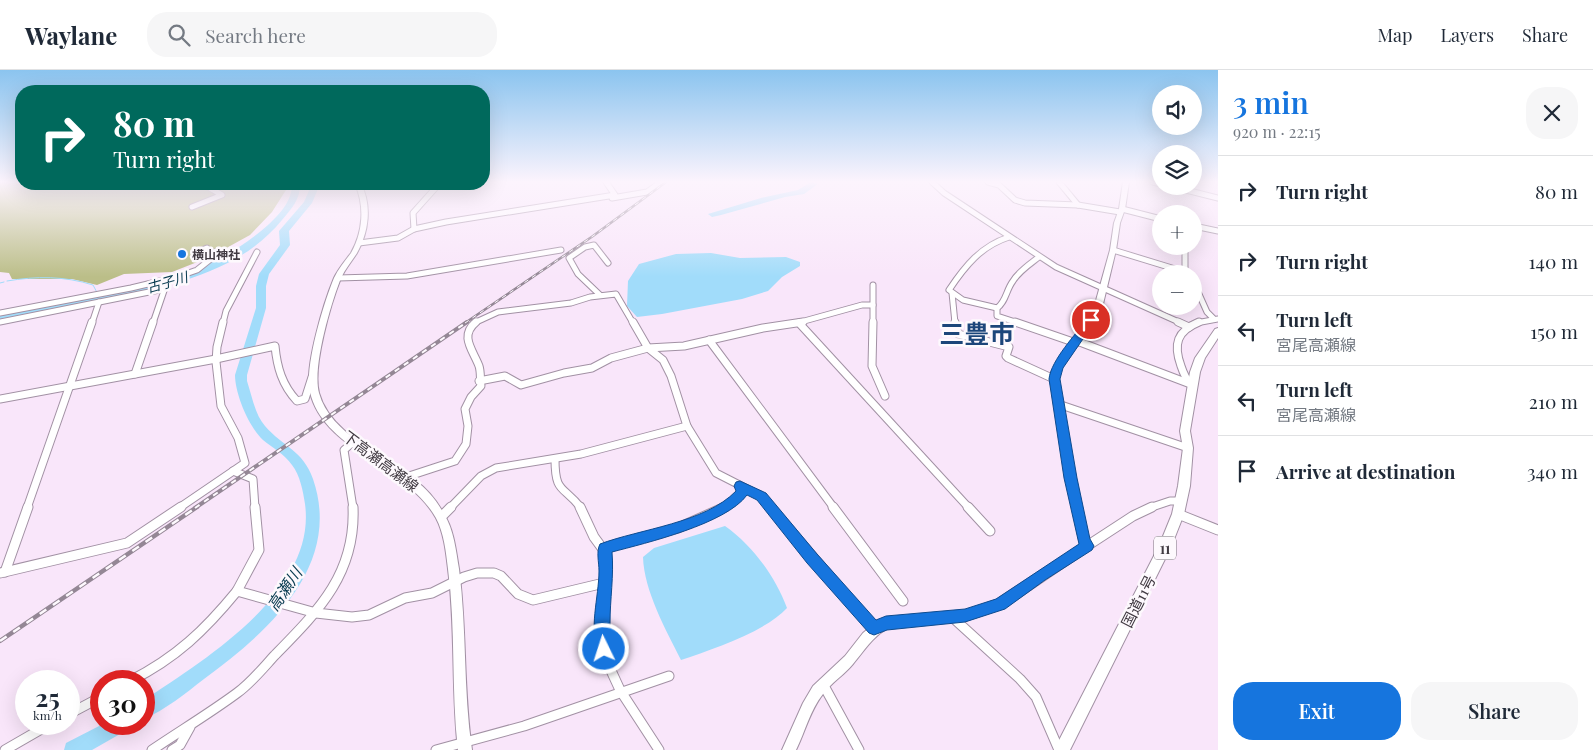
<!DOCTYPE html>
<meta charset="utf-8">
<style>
:root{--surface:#fff;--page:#f6f6f7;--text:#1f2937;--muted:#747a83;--line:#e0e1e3;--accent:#1675de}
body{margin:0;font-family:"Playfair Display","Noto Sans JP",serif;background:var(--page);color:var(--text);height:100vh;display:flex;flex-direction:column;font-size:19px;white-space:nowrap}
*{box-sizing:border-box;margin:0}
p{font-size:16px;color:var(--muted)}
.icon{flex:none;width:28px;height:28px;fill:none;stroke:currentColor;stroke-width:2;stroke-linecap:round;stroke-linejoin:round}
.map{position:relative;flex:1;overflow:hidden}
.sheet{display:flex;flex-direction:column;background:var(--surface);width:375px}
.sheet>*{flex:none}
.guide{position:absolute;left:15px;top:15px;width:475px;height:105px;border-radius:20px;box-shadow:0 5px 20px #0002;background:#00695c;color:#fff;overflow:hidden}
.fabs{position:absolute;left:1152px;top:15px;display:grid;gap:10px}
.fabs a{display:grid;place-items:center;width:50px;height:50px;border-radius:50%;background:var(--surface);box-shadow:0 5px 20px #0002;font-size:25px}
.speed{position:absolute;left:15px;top:600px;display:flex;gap:10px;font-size:25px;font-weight:700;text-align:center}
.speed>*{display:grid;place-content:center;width:65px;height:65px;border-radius:50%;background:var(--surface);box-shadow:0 5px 20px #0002;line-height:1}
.speed small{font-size:12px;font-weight:400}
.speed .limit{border:8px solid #d22;background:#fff;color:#111}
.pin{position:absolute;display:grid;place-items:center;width:42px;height:42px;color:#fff;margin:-21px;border:2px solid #fff;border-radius:50%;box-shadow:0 1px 5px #0007}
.me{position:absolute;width:55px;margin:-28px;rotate:356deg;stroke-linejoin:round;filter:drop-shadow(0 0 4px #0008)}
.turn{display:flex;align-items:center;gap:18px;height:105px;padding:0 15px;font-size:22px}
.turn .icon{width:65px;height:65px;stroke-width:2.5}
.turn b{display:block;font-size:35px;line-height:42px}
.round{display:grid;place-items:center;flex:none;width:52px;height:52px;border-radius:20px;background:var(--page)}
.head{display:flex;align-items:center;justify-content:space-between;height:85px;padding:0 15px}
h1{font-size:30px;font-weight:600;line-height:38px;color:var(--accent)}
.button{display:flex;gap:10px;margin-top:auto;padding:10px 15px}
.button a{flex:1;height:58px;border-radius:20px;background:var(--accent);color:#fff;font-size:20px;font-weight:600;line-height:58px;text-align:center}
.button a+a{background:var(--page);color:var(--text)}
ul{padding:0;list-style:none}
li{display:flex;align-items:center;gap:15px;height:70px;padding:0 15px;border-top:1px solid var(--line)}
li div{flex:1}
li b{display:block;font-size:19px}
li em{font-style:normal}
header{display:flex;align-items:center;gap:30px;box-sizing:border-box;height:70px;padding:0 25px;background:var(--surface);border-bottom:1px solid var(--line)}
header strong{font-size:24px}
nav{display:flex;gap:28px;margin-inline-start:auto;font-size:18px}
.search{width:350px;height:45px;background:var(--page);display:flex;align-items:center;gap:12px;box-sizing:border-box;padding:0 18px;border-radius:20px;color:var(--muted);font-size:19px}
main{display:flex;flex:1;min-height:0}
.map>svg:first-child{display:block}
.forest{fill:#bbbe88}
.water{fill:#a1dcfa}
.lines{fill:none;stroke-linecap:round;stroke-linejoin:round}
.stream{stroke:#a1dcfa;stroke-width:1}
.river{fill:#a1dcfa;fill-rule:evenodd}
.minor-far2-casing{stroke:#a291a4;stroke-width:7}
.minor-far1-casing{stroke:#a291a4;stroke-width:9}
.minor-casing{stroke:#a291a4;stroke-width:11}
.major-casing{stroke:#a291a4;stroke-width:2}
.highway-casing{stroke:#a291a4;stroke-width:2}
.minor-far2{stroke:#fff;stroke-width:5}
.minor-far1{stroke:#fff;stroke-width:7}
.minor{stroke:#fff;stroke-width:9}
.major{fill:#fff;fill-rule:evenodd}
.highway{fill:#fff;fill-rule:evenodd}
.rail-far2-casing{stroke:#948795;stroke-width:2.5}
.rail-far1-casing{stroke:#948795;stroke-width:4}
.rail-casing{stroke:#948795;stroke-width:4.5}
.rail-far2{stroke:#fdf9fd;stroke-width:1;stroke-dasharray:4.5;stroke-linecap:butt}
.rail-far1{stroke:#fdf9fd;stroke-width:2;stroke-dasharray:5.5;stroke-linecap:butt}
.rail{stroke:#fdf9fd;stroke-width:2.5;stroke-dasharray:8;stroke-linecap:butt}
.route{fill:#1675de;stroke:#0e4c90}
.poi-dot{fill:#1675de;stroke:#fdf9fd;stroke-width:2}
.labels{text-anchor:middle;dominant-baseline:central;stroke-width:5;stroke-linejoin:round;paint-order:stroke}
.far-poi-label{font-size:12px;font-weight:bold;fill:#413a42;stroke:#fdf9fd;text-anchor:start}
.far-water-label{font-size:14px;font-style:italic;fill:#073a4f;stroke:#fdf9fd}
.shield{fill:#fdf9fd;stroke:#79737a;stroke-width:1}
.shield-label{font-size:14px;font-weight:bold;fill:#413a42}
.street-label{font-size:15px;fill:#413a42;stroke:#fdf9fd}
.water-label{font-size:16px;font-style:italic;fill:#073a4f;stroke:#fdf9fd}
.town-label{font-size:25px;font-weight:bold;fill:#1c467a;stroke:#fdf9fd}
</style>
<header>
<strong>Waylane</strong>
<div class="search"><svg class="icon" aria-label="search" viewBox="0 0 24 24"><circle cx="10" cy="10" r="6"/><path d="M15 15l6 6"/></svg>Search here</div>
<nav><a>Map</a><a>Layers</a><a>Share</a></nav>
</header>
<main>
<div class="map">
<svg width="1218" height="680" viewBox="0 0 1218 680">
<rect width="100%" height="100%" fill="#f9e6fa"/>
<path class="forest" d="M0 112 285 114 286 120 272 142 250 165 210 187 172 202 124 204 97 215 72 209H12L9 203 0 202Z"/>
<g class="water">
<path d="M711 183 740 188 786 187 800 192V196L782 207 768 221 742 229 662 244 637 247 627 236 628 211 639 194 676 184Z"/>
<path d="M725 456C753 476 775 506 787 538 765 562 713 579 681 590 666 560 644 521 643 487L654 478Z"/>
</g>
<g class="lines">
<g class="stream">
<path d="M7 211C36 206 65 206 93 215L100 228"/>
<path d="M0 213 4 212"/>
</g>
<g class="river">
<path d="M811 112 818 114 804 124 785 127 721 145 712 147 708 144 761 128 798 120Z"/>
<path d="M292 114H300C300 130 292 138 282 150 238 204 165 217 101 230 67 237 34 244 0 251V245C34 238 67 231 101 224 164 211 218 199 268 155 280 144 292 131 292 114Z"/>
<path d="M312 114H320L312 133 289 161 290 175 269 204 266 216V238L247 305V311C252 326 255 345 265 356 283 377 303 380 313 409 343 496 267 563 204 609 186 623 165 640 144 649V630C206 589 317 521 305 434 303 421 300 405 292 395 284 384 273 378 263 370 249 357 235 324 235 305L256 238V216L259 204 280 175 279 161 304 132Z"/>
<path d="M103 654H130L127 660 92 680H64L66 673Z"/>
</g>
<defs>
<g id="minor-far2">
<path d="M932 112 944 123 1056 197 1181 253"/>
<path d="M988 112 999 115 1015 130 1025 133 1078 135 1120 142"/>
<path d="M1059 112 1078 135"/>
<path d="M1153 112 1161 114"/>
<path d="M1170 116 1218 128"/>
<path d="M612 128 647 122 661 112"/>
<path d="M192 137 222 125 203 114"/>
<path d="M1122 139 1161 149"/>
<path d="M1194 156 1218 161"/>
<path d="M414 159 413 143 439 114"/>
<path d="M1009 167C981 176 965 196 949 220L963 230 997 238C1006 232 1006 220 1013 211 1019 201 1030 194 1039 187"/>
<path d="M359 173 398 168 414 159 446 152 615 125 606 112"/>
<path d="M1185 176V204"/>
<path d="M1113 180 1185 202"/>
<path d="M338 208 407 206 561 180"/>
<path d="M1194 213 1207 242 1214 249"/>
<path d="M952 223 955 253"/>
<path d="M600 225 578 204 569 188 585 177 594 175 608 193"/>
<path d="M997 238V246L1018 253"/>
<path d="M0 243 131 218 177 207 197 200 217 184 215 182 195 186 197 182 207 178"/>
<path d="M0 252 164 219"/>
<path d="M92 253 99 232"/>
<path d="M153 253 168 209"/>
<path d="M223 253 226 241 257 182"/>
<path d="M474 253 498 242 571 233 590 227 616 224 633 253"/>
<path d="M797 253 862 235H873"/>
<path d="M873 253V215"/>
<path d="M1196 253 1218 249"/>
</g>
<g id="minor-far1">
<path d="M633 252 648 278 663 290 671 306 687 356 716 403 761 426 771 438"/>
<path d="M873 252 872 296 885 326"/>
<path d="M955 252 958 264 1009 277 1006 286 1008 288 1054 309"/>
<path d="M1015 252 1076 273"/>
<path d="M1178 252 1189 257"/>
<path d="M799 253 969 438"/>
<path d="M709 270 834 438"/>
<path d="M1077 271 1193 315"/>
<path d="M135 304 153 252"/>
<path d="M479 311 505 306 521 315 564 303 592 298 611 288 648 278 684 276 763 258 803 252"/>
<path d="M1190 313C1185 308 1183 302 1181 296 1173 274 1177 261 1199 252"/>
<path d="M0 329 216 289 275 276C277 297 282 315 297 331L305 329 312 307"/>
<path d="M1058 334 1188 378"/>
<path d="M353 372 344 380 353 438"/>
<path d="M555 389C555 424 563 415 581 438"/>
<path d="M233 401 253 409 255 438"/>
<path d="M406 407 455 391 466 374 468 356 465 339 471 327 481 316C480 309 481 302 479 296 473 280 459 266 476 252"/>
<path d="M27 438 92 252"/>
<path d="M179 438 245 393 238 368 221 336 216 292 217 277 223 252"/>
<path d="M450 438 481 406 496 398 581 384 687 356"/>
<path d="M723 438 742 423 743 419 740 416"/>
<path d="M1149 438 1170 431H1181"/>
</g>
<g id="minor">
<path d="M580 437 594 467 605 482 606 506 603 567 608 594 620 620 659 680"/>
<path d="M770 437 874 558"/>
<path d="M833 437 903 531"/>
<path d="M968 437 990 461"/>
<path d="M1178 444 1218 460"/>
<path d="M441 447 451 437"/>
<path d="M1087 476 1133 446 1152 437"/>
<path d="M605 482V478L678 458 725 437"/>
<path d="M5 502 28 437"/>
<path d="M0 503 127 473 181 437"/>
<path d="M237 521 259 480 255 437"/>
<path d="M951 546 1020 609 1036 627 1059 680"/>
<path d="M130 611C176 588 205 560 237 521L316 543 352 547 369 545 405 528 432 523 464 507 477 503H494L501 506 518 524 533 530 604 513"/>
<path d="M823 614 859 680"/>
<path d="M69 644 101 627"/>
<path d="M5 680 50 654"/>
<path d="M152 680C180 661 210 643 237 623 251 613 263 598 275 585 318 541 356 504 353 437"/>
<path d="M172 680 180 675 190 657"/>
<path d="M436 680 524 656 669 606"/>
</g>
<g id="major">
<path d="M1123 112H1129L1125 139 1120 153 1116 180 1103 234 1095 250 1059 302 1058 309 1076 409 1089 470 1092 476 1091 479 1004 538 965 551 888 558C872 567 864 581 853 594 844 605 831 613 823 624 810 640 805 662 796 680H782L803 633 813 616 845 586 863 563 874 554 886 548 965 541 996 530 1081 474 1079 470 1066 409 1050 309 1051 302 1087 250 1095 234 1110 180 1114 153 1119 139Z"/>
<path d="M355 114H361C372 135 369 162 357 183 352 191 345 199 341 208 331 233 312 297 319 323 330 364 384 385 415 410 427 419 437 431 444 444 454 460 456 481 459 499 467 559 463 620 472 680H458C451 620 456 559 448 499 446 482 444 463 436 448 407 396 323 380 310 322 304 297 324 232 334 208 338 199 345 191 351 183 363 162 365 136 355 114Z"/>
</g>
<path id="highway" d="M1218 258V268L1205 288 1200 302 1190 361 1193 378 1190 416 1184 444 1171 477 1070 680H1054L1159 476 1172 444 1178 416 1183 378 1180 361 1190 302 1195 288 1215 259Z"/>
</defs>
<use href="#minor-far2" class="minor-far2-casing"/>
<use href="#minor-far1" class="minor-far1-casing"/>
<use href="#minor" class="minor-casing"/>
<use href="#major" class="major-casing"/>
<use href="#highway" class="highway-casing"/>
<use href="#minor-far2" class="minor-far2"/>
<use href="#minor-far1" class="minor-far1"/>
<use href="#minor" class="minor"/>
<use href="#major" class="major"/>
<use href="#highway" class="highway"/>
<defs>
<path id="rail-far2" d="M465 253 593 166 666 112"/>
<path id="rail-far1" d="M195 438 467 252"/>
<path id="rail" d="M0 571 197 437"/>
</defs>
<use href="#rail-far2" class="rail-far2-casing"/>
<use href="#rail-far1" class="rail-far1-casing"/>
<use href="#rail" class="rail-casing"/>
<use href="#rail-far2" class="rail-far2"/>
<use href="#rail-far1" class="rail-far1"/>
<use href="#rail" class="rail"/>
</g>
<linearGradient id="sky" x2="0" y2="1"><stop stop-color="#8bc4ef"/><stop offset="0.54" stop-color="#fcf4fd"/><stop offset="1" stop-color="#fcf4fd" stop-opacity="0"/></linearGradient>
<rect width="1218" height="207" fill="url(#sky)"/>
<path class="route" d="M1091 247 1096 250 1063 298 1060 309 1077 408 1090 469 1094 476 1092 480 1045 510 1005 539 965 552 887 560 874 565 869 563 807 493 757 430 747 425C726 454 646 473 612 482 614 506 610 529 610 553 610 564 614 575 610 585L604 587 599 585C588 560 599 527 599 501 599 492 596 482 600 474 640 459 705 453 736 421L734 416 736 412 740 411 766 423 817 484 876 550 886 546 965 539 996 529 1079 474 1064 408 1049 309C1051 290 1076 264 1088 248Z"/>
<circle class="poi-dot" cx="182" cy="184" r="5"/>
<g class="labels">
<g class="far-poi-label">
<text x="192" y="184">横山神社</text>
</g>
<g class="far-water-label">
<text transform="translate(167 212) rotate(-16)">古子川</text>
</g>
<rect class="shield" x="1154" y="466.5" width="22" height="23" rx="4"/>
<g class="shield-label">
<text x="1165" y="478">11</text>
</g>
<g class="street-label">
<text transform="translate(381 391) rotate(37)">下高瀬高瀬線</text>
<text transform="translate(1138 531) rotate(-63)">国道11号</text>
</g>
<g class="water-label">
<text transform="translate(284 519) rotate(-56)">高瀬川</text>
</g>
<g class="town-label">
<text x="977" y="262">三豊市</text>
</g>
</g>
</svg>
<div class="fabs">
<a><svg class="icon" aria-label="sound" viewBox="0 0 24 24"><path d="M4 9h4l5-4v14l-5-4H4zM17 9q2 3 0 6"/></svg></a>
<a><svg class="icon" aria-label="layers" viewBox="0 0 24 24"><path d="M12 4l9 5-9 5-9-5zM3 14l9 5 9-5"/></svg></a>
<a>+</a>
<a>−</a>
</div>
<div class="speed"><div>25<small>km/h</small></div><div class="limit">30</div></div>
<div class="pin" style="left:1091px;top:250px;background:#d93025"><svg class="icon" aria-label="arrive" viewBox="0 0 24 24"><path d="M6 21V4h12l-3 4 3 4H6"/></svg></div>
<svg class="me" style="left:604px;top:579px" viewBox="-20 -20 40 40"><circle r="17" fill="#1675de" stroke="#fff" stroke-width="3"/><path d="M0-11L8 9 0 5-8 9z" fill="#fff"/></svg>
<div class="guide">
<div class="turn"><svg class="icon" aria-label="right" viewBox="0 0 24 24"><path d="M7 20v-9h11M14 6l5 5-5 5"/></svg><div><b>80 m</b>Turn right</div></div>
</div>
</div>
<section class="sheet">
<div class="head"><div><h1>3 min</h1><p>920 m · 22:15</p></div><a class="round"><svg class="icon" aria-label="close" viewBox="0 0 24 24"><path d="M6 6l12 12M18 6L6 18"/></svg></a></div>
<ul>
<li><svg class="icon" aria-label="right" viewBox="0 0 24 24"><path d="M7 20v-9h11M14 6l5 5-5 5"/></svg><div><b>Turn right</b></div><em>80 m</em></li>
<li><svg class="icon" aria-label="right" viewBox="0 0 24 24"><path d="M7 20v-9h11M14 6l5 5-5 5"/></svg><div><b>Turn right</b></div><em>140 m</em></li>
<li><svg class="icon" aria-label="left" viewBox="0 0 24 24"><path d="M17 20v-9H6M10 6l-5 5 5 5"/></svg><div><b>Turn left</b><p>宮尾高瀬線</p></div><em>150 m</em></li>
<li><svg class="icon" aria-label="left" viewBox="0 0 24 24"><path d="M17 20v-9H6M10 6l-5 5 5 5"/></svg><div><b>Turn left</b><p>宮尾高瀬線</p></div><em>210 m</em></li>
<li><svg class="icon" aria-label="arrive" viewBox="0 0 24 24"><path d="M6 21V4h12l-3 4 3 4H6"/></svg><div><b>Arrive at destination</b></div><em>340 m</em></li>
</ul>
<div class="button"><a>Exit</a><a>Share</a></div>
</section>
</main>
